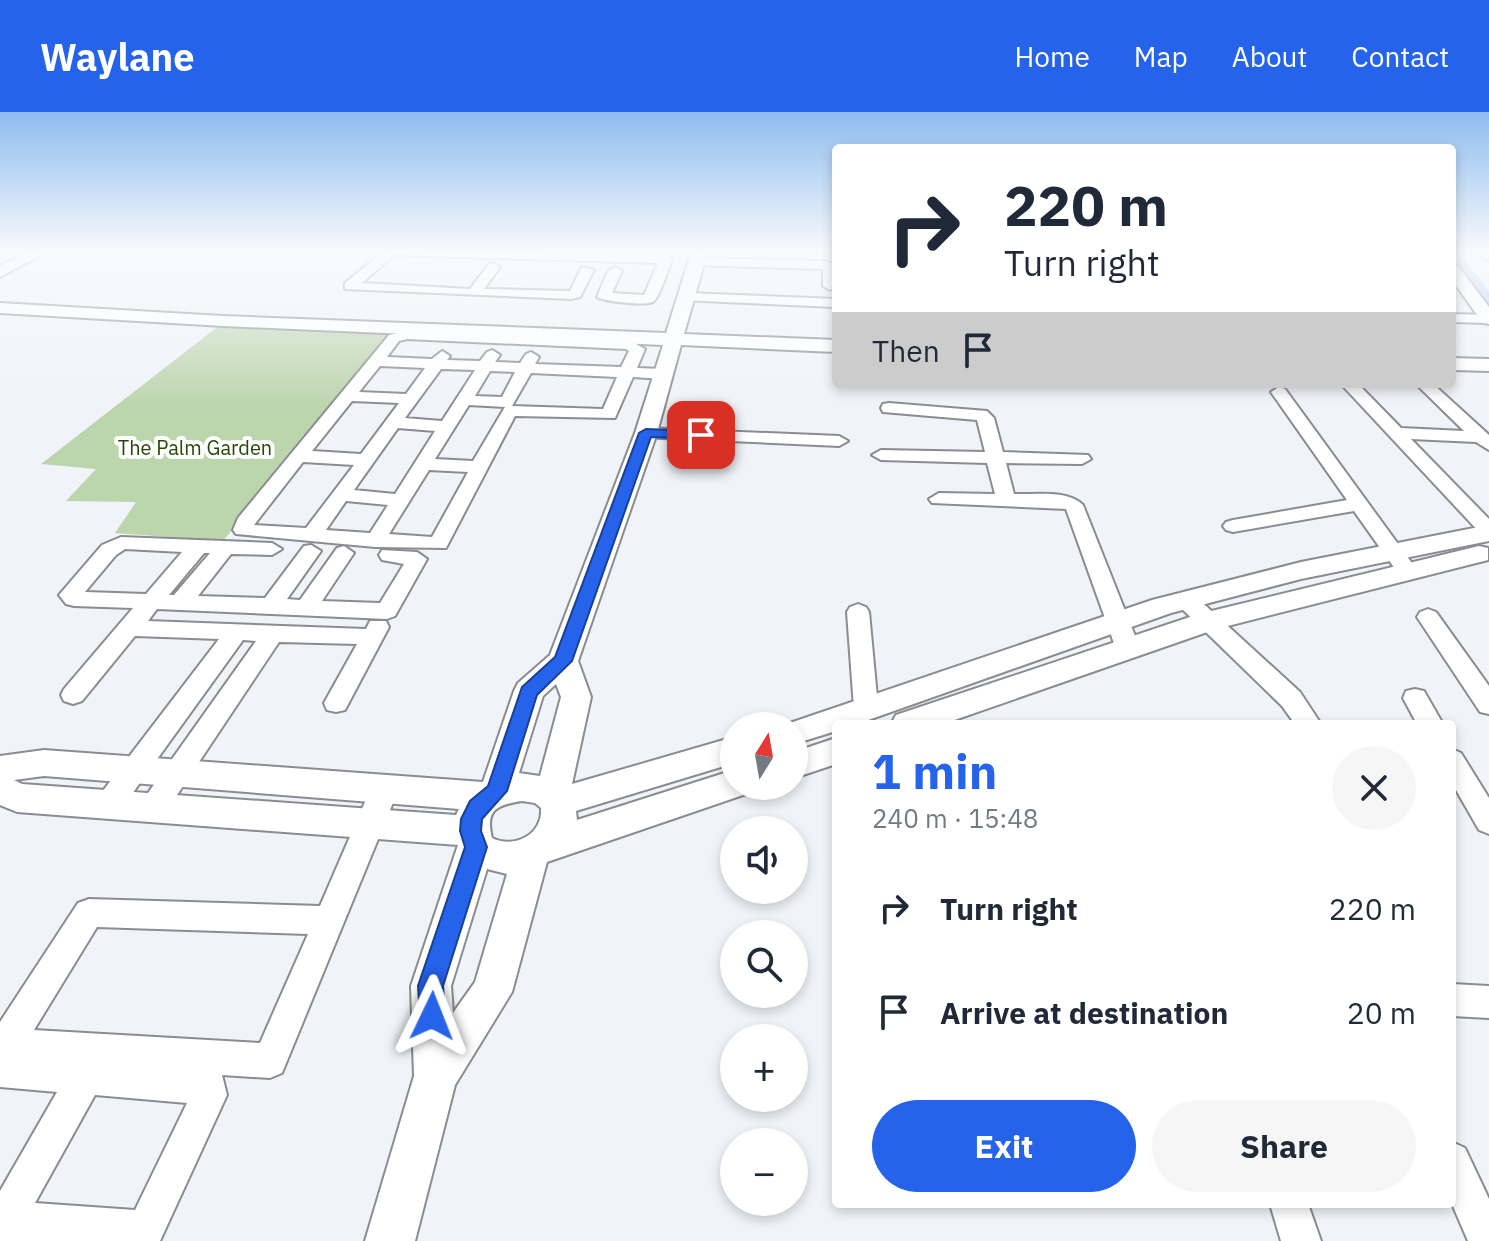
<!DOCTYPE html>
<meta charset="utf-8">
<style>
:root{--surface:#fff;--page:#f6f6f7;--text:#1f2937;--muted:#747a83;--accent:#2563eb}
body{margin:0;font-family:"IBM Plex Sans",sans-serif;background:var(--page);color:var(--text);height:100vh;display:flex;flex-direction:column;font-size:30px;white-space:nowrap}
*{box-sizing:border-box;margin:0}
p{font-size:26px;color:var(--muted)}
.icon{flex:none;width:44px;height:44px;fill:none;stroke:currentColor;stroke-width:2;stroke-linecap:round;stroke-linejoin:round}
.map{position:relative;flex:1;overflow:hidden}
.drawer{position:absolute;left:832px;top:608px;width:624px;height:488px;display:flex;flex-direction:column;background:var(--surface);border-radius:8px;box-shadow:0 4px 12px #0003}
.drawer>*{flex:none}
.top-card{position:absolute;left:832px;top:32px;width:624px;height:244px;border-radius:8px;box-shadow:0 4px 12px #0003;background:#fff;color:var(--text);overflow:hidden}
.needle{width:52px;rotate:11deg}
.buttons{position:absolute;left:720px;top:600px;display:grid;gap:16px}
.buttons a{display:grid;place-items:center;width:88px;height:88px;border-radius:50%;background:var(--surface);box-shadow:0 4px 12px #0003;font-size:40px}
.pin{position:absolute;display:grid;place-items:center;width:68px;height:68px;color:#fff;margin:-34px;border-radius:16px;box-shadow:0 4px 12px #0006}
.me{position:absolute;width:88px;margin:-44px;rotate:2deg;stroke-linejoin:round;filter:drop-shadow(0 0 6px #0008)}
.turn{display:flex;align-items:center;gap:28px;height:168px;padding:0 40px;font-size:36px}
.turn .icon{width:104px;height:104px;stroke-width:2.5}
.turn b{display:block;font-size:56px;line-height:68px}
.then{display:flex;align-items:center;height:76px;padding:0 40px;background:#0003;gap:16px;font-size:30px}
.round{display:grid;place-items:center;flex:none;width:84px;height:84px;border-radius:42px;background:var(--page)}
.overview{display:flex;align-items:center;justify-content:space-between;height:136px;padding:0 40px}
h1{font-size:48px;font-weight:700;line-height:60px;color:var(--accent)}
.primary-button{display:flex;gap:16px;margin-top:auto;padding:16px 40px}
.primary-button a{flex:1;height:92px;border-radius:48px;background:var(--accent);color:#fff;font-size:32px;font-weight:700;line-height:92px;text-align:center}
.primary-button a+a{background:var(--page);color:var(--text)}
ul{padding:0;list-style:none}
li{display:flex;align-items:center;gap:24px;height:104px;padding:0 40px}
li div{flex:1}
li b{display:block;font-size:30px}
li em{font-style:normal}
header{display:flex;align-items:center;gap:48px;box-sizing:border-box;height:112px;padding:0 40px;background:var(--accent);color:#fff}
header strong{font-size:38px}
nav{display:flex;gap:44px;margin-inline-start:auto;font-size:28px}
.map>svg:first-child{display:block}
.green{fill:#bbd5ad}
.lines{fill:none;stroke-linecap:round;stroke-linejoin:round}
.canal{fill:#a7c9f8;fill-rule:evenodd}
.minor-casing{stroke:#8a8c91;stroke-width:4}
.tertiary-casing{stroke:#8a8c91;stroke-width:4}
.minor{fill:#fff;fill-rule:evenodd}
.tertiary{fill:#fff;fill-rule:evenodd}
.route{fill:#2563eb;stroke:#184099;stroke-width:2}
.labels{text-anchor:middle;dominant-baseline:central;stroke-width:8;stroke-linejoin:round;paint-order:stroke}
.far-park-label{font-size:20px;fill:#244806;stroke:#fff}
</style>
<header>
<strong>Waylane</strong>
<nav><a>Home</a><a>Map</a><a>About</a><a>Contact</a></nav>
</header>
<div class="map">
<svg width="1489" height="1129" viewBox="0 0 1489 1129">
<rect width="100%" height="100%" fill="#f0f3f8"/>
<path class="green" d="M216 216 396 217 223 429 115 421 136 390 66 389 96 357 41 352Z"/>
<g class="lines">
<path class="canal" d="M1452 138H1457L1489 179V194L1484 192 1452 149Z"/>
<defs>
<g id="minor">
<path d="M385 138 666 143 672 147C669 155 660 184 654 189 648 195 603 189 597 185L608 159 615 155 622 159 612 181 644 183 658 151 394 143 362 171 470 177 489 152 494 151 500 155 484 177 570 179 582 155 594 158 580 185 571 187 345 177V171Z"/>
<path d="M696 146 826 149 836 154V175L830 178 823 174V157L691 153V147Z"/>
<path d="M686 181 836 187V195L681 188 679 185Z"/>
<path d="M1452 202 1489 203V211L1452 210Z"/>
<path d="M407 219 629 228 645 237 637 256 663 257 671 262 663 267 633 265 615 306 515 304 446 436 375 435 236 422 233 418 238 406 370 246 389 223ZM407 227 626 237 629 239 621 255 535 252 539 245 531 240 526 242 520 251 495 250 500 243 492 238 487 240 480 249 447 248 450 244 442 239 432 247 387 245 399 229ZM380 254 425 256 406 282 359 280ZM441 257 475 258 442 309 405 306ZM490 259 515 260 502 285 475 284ZM531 261 617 265 603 297 512 294ZM352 289 399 291 361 342 312 339ZM469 293 505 295 473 349 435 347ZM398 316 435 319 395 382 354 378ZM303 350 354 353 306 416 254 413ZM429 358 468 360 432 425 389 422ZM346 389 388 393 370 421 326 418Z"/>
<path d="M1341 272H1358L1401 316 1464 319 1416 272H1433L1489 323V338L1476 330 1411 327 1489 407V425L1482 423Z"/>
<path d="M1279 275 1285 277 1414 454 1418 459 1414 464H1400L1354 399 1233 420 1226 418 1223 414 1226 410 1233 408 1347 388 1271 280Z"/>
<path d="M889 291 987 299 994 306 1003 340 1088 343 1091 347 1082 352 1006 351 1014 382C1035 383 1067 377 1083 393L1139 534 1135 540H1119L1115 534 1066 397 932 391 929 387 939 381 995 382 987 351 881 348 872 343 881 338 985 340 977 308 883 300 881 296 883 292Z"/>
<path d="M646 316 839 324 848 329 839 334 640 325 637 321Z"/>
<path d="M121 425 272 431 282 437 272 443 231 442 198 484 265 486 304 434 311 433 321 439 287 487 300 488 337 436 344 434 354 441 322 489 380 491 404 452 382 448 379 443 382 438 417 440 427 447 395 504 387 507 157 497 148 509 366 517 370 509H386L389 515 345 598 336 600 327 598 324 591 357 532 279 530 163 704 153 708 143 704 139 696 143 688 256 529 243 528 119 700 109 703 99 700 95 692 99 684 219 527 135 524 82 589 73 592 64 589 61 583 64 577 133 496 74 494 66 492 59 483 102 433ZM125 437 182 440 146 482 85 480 116 443ZM204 441H210L174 483H169Z"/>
<path d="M1186 481 1194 483 1300 580 1321 612H1295L1282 594 1178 493 1175 488 1178 483Z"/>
<path d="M858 492 866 495 869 500 878 596 875 603 866 605 857 603 854 596 847 500 850 495Z"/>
<path d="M1428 497 1436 500 1489 574V602L1480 600 1417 505 1420 500Z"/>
<path d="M1415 577 1424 579 1443 612H1417L1403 586 1406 579Z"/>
<path d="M1452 637 1461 641 1489 686V722L1479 718 1452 671Z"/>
<path d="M385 665 395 668 399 676 282 961 270 966 222 963 227 983 160 1129H0V1079L57 980 0 975V910L78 791 89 787 320 794 371 676 375 668ZM97 815 308 822 260 931 34 918ZM95 983 187 991 135 1098 35 1091Z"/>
<path d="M1452 872 1489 874V906L1452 904Z"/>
<path d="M1452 1030 1465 1036 1489 1087V1129H1468L1452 1092Z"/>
<path d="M1270 1092H1308L1321 1129H1281Z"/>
</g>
<g id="tertiary">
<path d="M31 138H50L0 165V154Z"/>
<path d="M692 138H708L684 222 836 228V240L681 233 657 321 578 549 591 585 572 672 734 625V651L576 699 577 708 734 658V674H750L746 682 547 750 512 880 455 973 415 1129H365L414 964 411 874 458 733 17 700 0 693V644L44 638 483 670 514 579 518 571 550 543 635 321 663 233 223 214 0 201V191L223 204 666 221ZM556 572 561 585 540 664 519 661 543 584ZM44 664 459 697 456 703 22 672 14 668ZM522 689 535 691 541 696C543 723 514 737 492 726 485 698 496 693 522 689ZM487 757 507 762 475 870 453 901 451 874Z"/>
<path d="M1477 138H1489V148L1483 146Z"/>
<path d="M1452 152 1458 154 1489 195V212L1483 211 1452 168Z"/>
<path d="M1452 246 1489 247V259L1452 258Z"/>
<path d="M1489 413V429L1301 467 1171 501 857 612H836V619L794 632V614H781L1152 488 1301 450Z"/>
<path d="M1479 434 1488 436V448L1216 517 943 612H891L896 603 1199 502Z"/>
<path d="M836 626V652L794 666V640Z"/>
</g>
</defs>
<use href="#minor" class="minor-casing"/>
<use href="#tertiary" class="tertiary-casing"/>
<use href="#minor" class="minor"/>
<use href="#tertiary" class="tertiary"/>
</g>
<linearGradient id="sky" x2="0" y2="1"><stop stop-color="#8ebcee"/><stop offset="0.47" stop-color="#f8fafc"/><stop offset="1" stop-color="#f8fafc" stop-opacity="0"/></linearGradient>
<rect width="1489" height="296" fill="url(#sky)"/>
<path class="route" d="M646 317 701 319 707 323 701 327 651 325 572 549 537 583 507 679 482 707 481 719 487 735 443 874 445 904 441 913 432 917 423 913 420 904 418 874 465 735 460 719 461 707 470 689 488 674 522 575 555 545 639 321Z"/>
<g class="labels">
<g class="far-park-label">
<text x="195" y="335">The Palm Garden</text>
</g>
</g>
</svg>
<div class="buttons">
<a><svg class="needle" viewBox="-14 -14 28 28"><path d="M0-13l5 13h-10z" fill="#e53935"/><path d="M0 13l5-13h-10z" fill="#747a83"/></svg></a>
<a><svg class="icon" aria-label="sound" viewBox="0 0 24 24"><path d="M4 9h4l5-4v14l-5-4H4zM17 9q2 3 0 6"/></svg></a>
<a><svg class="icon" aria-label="search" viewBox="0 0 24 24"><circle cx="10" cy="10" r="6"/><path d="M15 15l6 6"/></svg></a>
<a>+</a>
<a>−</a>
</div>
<div class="pin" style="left:701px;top:323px;background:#d93025"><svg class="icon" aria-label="arrive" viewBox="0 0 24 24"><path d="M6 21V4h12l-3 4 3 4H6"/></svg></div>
<svg class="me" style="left:432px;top:904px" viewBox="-20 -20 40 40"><path d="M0-17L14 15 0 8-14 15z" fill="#2563eb" stroke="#fff" stroke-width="4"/></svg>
<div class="top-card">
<div class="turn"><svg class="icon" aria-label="right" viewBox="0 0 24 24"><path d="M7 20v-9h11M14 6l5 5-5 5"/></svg><div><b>220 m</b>Turn right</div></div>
<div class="then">Then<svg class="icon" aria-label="arrive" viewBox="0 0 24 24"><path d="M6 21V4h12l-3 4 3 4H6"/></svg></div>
</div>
<section class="drawer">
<div class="overview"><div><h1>1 min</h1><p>240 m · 15:48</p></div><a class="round"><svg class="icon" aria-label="close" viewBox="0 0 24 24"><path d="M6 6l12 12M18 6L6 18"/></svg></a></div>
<ul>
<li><svg class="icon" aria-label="right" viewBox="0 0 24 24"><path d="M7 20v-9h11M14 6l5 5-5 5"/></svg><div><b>Turn right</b></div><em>220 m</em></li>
<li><svg class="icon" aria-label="arrive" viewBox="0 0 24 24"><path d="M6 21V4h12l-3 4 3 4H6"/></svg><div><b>Arrive at destination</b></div><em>20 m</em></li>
</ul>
<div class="primary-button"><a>Exit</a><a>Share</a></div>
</section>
</div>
